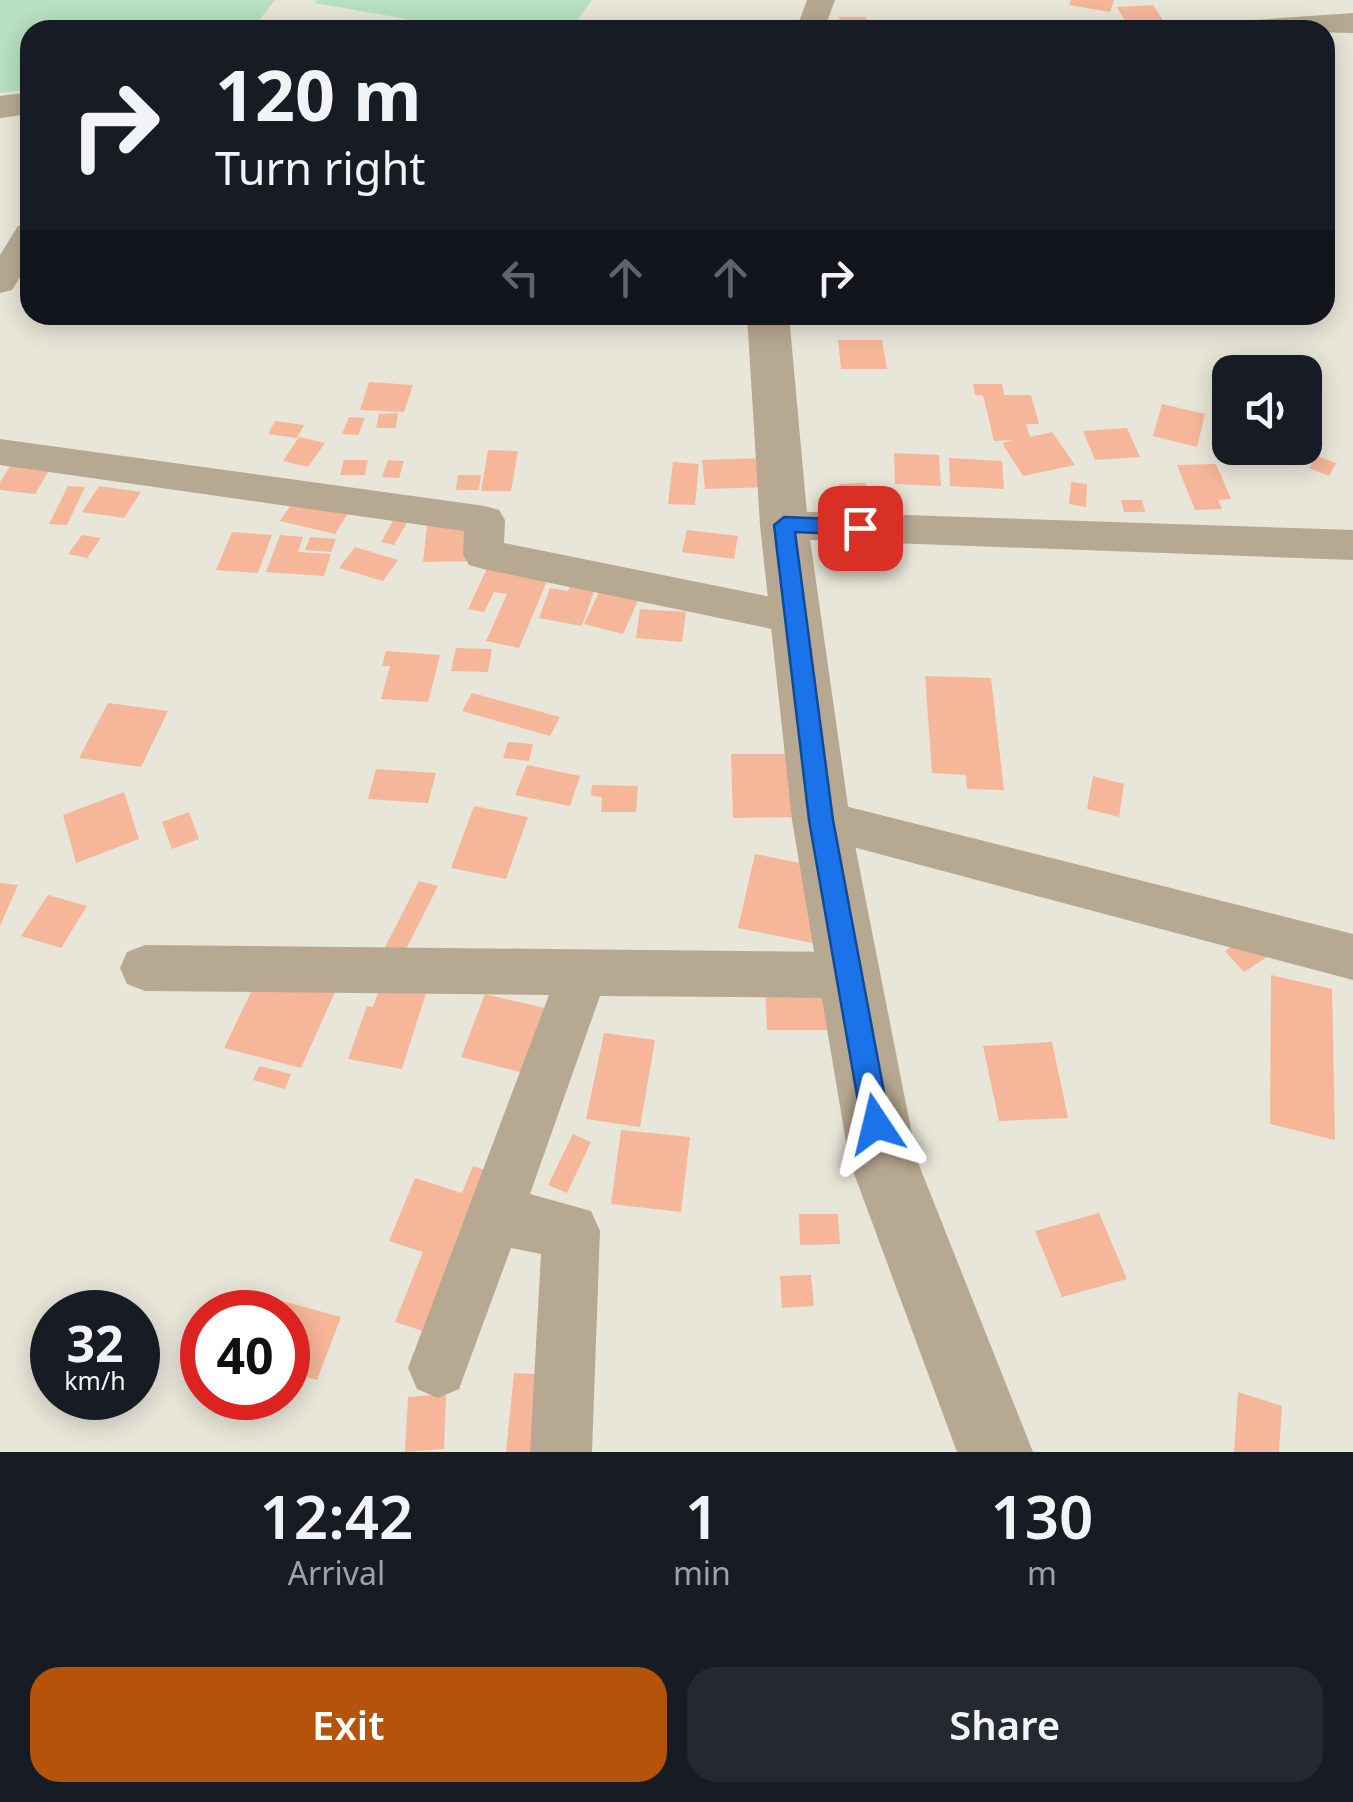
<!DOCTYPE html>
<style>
:root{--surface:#171b24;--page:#242831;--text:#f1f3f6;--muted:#9ea1a6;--accent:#b45309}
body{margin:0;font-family:"Noto Sans",sans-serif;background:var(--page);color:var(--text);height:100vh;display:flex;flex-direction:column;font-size:38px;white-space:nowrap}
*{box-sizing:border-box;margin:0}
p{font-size:32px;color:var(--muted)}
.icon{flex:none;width:55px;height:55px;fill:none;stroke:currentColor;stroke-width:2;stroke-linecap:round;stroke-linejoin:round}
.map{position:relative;height:1452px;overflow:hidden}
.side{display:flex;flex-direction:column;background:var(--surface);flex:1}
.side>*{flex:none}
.top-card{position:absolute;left:20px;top:20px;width:1315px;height:305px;border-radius:30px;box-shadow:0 5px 25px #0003;background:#171b24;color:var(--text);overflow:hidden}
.buttons{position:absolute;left:1212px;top:355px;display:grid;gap:20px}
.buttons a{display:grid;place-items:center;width:110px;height:110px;border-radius:20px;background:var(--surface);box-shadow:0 5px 25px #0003;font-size:50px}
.speed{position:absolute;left:30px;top:1290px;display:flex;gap:20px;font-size:50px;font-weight:700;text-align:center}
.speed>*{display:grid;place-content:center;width:130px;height:130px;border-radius:50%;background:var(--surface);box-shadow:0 5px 25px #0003;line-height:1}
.speed small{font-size:25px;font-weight:400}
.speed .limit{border:15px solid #d22;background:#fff;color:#111}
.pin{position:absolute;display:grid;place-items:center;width:85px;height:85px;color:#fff;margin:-42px;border-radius:20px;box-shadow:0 5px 15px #0006}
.me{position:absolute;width:110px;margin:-55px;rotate:350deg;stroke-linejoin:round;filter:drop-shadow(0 0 8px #0008)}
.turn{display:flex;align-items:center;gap:35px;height:210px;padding:0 30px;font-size:45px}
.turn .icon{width:130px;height:130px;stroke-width:2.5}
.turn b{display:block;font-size:70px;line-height:85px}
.lanes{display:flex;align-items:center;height:95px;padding:0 30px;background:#0003;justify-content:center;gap:50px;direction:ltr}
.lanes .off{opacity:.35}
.eta{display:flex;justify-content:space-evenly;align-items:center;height:170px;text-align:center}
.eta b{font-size:60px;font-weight:600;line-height:70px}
.primary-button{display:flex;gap:20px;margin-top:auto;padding:20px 30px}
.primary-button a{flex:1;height:115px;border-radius:30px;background:var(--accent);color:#fff;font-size:40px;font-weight:600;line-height:115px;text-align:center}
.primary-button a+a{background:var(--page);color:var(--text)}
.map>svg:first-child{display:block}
.green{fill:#b7e1c1}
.building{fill:#f6b69a}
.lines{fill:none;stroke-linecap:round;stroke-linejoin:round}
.minor{fill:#b7a991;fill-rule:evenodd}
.tertiary{fill:#b7a991;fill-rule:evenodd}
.route{fill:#1a73e8;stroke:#114b97;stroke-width:2.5}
</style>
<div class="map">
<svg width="1353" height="1452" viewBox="0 0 1353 1452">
<rect width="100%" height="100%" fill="#e8e6d9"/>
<g class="green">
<path d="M0 0H275L251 30H30V89L0 93Z"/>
<path d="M318 0H592L570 30H470L314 3Z"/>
</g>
<g class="building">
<path d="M1071 0H1114L1110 12 1069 5Z"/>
<path d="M1153 5 1164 22 1127 24 1117 7Z"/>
<path d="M839 17H866L868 29H842Z"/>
<path d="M838 340H882L887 369H841Z"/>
<path d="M369 382 413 385 404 412 360 410Z"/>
<path d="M973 384H1002L1004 395H1031L1039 424H1026L1030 437 1052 432 1075 465 1023 476 1002 443 1013 440 994 441 983 395H975Z"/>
<path d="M1162 404 1205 414 1197 447 1153 436Z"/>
<path d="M398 413 396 428H376L379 414Z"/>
<path d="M349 417 365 418 358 435 342 434Z"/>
<path d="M275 421 304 425 297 438 268 434Z"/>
<path d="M1127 428 1140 457 1095 460 1083 431Z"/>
<path d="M299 437 325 443 308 467 283 461Z"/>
<path d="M488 450 518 451 511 491H481Z"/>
<path d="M894 453 939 455 941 486 895 484Z"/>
<path d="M1317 456 1336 463 1329 476 1309 468Z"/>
<path d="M764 458 769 487 705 489 702 460Z"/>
<path d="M949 458 1002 461 1004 489 950 486Z"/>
<path d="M14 460 53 464 35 494 0 490V482Z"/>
<path d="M344 460H368L365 475H340Z"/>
<path d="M388 460 404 461 399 478 382 477Z"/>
<path d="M673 462 699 464 695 505 668 504Z"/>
<path d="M1216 464 1231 499 1218 500 1222 509 1195 510 1177 465Z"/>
<path d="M458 475H481L479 490H456Z"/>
<path d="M1071 482 1087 484 1086 507 1069 504Z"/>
<path d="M866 483 868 506H842L839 484Z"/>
<path d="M68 486 85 487 67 525 49 524Z"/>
<path d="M99 486 141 492 124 518 82 512Z"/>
<path d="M301 490 355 502 335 534 280 521Z"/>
<path d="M1121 500H1142L1145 512H1124Z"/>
<path d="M397 514 410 517 394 545 381 542Z"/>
<path d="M480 517 476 561 423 562 428 518Z"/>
<path d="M854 521H877L883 565 860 566Z"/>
<path d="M687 530 738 536 734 559 682 552Z"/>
<path d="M232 532 272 535 258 573 216 570Z"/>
<path d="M82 535 101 538 87 558 68 554Z"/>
<path d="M280 535 303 537 298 552 331 554 324 576 266 572Z"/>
<path d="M310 537 336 539 331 552 305 550Z"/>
<path d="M355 547 398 560 383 581 339 568Z"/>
<path d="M491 560 551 571 519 648 486 641 507 594 494 592 484 612 468 609Z"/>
<path d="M573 579 597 583 582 626 539 618 550 588 568 591Z"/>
<path d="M603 584 641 594 623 634 584 624Z"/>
<path d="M640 609 686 612 682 642 636 638Z"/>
<path d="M456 648 492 649 488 672 451 671Z"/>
<path d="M386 651 440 655 428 702 381 699 390 666H382Z"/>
<path d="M925 676 991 678 1004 790 967 789 966 775 932 773Z"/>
<path d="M472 693 560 717 550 736 462 711Z"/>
<path d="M108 703 168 711 141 767 79 758Z"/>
<path d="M508 742 533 744 529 761 503 758Z"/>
<path d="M731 754H802L806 817 733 818Z"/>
<path d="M527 765 580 776 570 806 515 795Z"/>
<path d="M376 769 436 773 428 803 368 799Z"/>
<path d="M1093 776 1124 784 1119 817 1087 809Z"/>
<path d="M592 785 638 786 636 812H601L602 797 591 796Z"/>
<path d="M124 792 139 839 76 863 63 815Z"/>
<path d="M474 806 528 817 506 879 451 868Z"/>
<path d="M189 812 199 839 172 849 162 822Z"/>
<path d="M755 854 831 869 817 944 738 928Z"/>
<path d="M419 881 438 886 401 959 382 953Z"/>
<path d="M0 883 18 885 0 926Z"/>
<path d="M48 895 87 906 61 948 21 936Z"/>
<path d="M1247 936 1267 957 1244 972 1225 951Z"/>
<path d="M764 967H838L842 1030H767Z"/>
<path d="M1271 975 1332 989 1335 1140 1270 1124Z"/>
<path d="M340 981 301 1068 224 1048 256 982Z"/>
<path d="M382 981 427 990 402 1069 348 1059 367 1006 373 1007Z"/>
<path d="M485 994 553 1010 532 1075 461 1057Z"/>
<path d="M604 1033 655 1040 640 1127 586 1119Z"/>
<path d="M1052 1042 1068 1118 999 1121 983 1046Z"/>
<path d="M259 1066 291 1074 285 1089 253 1080Z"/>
<path d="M621 1130 690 1137 681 1212 611 1204Z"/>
<path d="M573 1134 591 1142 567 1193 548 1185Z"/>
<path d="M473 1166 503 1176 441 1337 395 1322 423 1252 389 1241 415 1178 462 1193Z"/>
<path d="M1099 1213 1127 1279 1062 1297 1035 1231Z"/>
<path d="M799 1214H838L840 1244 800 1245Z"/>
<path d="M811 1275 814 1306 782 1308 780 1276Z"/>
<path d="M275 1299 341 1317 317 1380 288 1371V1312H269Z"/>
<path d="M514 1373 575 1376 570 1452H506Z"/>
<path d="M1238 1392 1282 1406 1279 1452H1234Z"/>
<path d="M446 1394 444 1449 405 1452 408 1397Z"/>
</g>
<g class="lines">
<g class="minor">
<path d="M807 0H835L824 30H796Z"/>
<path d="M30 223V261L12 290 0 293V255L18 226Z"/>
<path d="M0 439 485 506 499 510 505 520 504 543 796 602 811 607 817 618 811 629 796 634 483 569 469 565 463 554 464 531 0 465Z"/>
<path d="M784 511 1353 530V560L784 539 770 535 764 525 770 515Z"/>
<path d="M821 800 1353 934V980L804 834 797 820 804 806Z"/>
<path d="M145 945 849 952 867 958 875 975 867 992 849 998 600 996 530 1194 591 1211 600 1231 592 1452H530L541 1254 511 1248 459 1389 438 1398 417 1389 408 1368 549 995 145 991 127 984 120 968 127 952Z"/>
</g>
<g class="tertiary">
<path d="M1353 13V33L1237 30 1242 23 1254 20Z"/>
<path d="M30 92V114L0 118V96Z"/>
<path d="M747 315H789L808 525 850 820 917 1160 1033 1452H957L849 1160 792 820 760 525Z"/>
</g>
</g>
<path class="route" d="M784 517 860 520 870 528 860 535 795 532 833 820 890 1124 886 1133 876 1137 866 1133 862 1124 809 820 774 525Z"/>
</svg>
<div class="buttons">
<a><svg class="icon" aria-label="sound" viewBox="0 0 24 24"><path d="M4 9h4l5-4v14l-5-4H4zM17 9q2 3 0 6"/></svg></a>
</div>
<div class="speed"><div>32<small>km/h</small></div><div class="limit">40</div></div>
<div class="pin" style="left:860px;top:528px;background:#d93025"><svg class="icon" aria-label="arrive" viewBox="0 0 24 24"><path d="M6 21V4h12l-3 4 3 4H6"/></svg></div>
<svg class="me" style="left:876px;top:1124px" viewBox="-20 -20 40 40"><path d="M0-17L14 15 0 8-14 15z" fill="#1a73e8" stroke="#fff" stroke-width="4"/></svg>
<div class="top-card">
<div class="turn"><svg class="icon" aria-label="right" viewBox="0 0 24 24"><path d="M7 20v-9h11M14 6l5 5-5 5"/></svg><div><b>120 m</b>Turn right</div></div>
<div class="lanes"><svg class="icon off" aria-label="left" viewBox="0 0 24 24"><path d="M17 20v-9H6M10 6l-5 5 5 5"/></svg><svg class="icon off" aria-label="ahead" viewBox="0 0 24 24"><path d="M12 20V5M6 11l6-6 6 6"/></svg><svg class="icon off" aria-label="ahead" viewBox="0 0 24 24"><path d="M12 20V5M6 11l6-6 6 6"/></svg><svg class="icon" aria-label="right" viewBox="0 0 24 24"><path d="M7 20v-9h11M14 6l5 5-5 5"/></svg></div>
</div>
</div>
<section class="side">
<div class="eta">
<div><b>12:42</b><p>Arrival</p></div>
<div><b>1</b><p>min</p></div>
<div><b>130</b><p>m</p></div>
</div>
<div class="primary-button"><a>Exit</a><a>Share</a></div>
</section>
